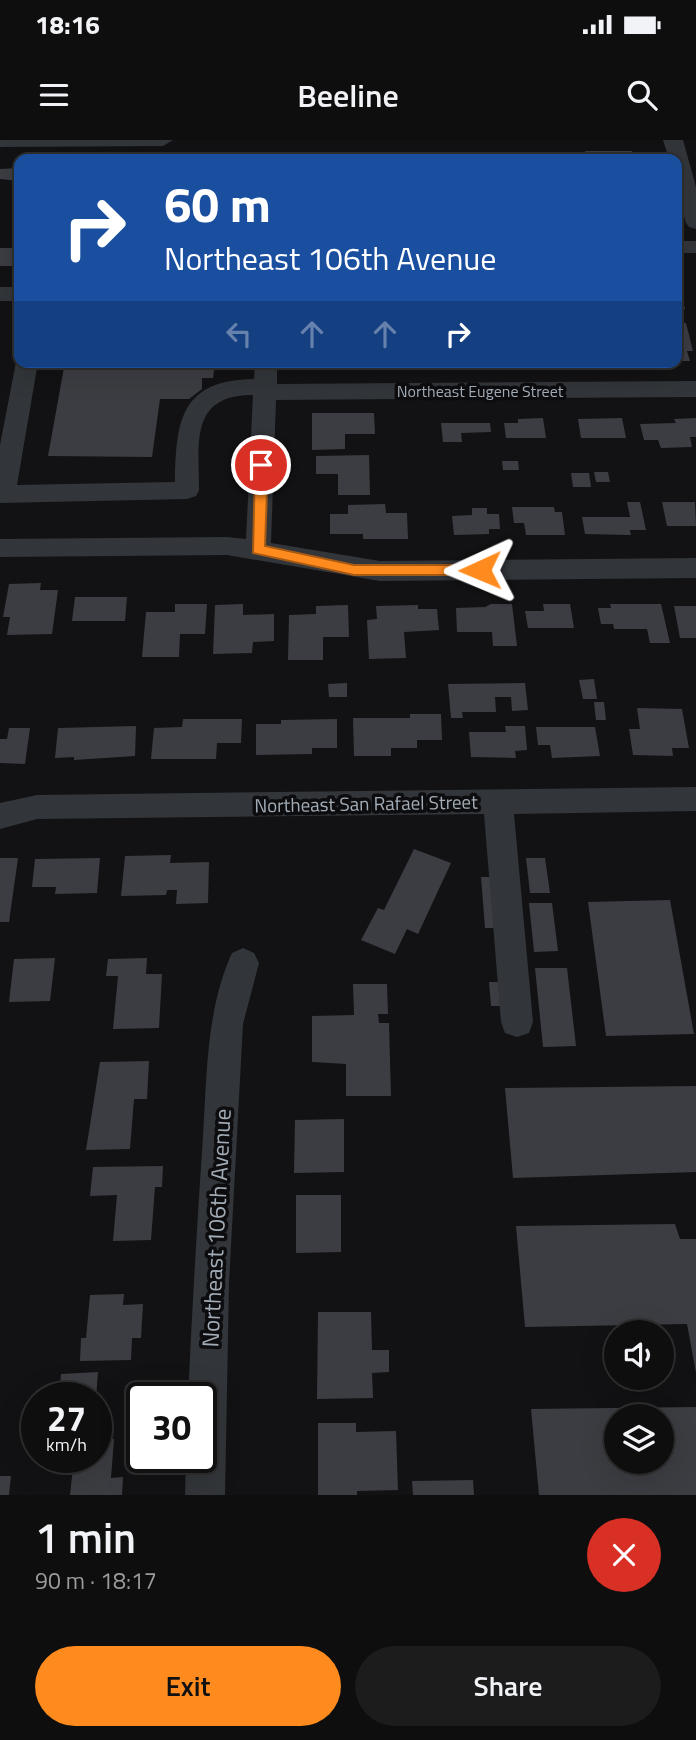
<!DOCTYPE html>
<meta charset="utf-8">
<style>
:root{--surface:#0e0e0f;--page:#1c1c1d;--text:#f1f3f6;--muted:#9b9c9e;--line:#2e2e2f;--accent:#ff8b1f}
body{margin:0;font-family:"Titillium Web",sans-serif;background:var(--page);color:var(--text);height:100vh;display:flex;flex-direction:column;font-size:26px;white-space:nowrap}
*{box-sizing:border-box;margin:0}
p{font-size:23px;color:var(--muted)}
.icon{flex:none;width:38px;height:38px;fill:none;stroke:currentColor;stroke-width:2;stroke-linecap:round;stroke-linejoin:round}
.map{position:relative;height:1355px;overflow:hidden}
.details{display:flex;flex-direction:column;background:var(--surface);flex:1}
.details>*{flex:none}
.top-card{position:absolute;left:14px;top:14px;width:668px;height:214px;border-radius:14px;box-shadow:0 7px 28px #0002,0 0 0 2px var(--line);background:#1a4fa0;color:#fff;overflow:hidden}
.controls{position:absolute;left:604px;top:1180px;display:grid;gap:14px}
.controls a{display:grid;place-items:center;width:70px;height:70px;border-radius:50%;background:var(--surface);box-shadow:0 7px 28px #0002,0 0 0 2px var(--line);font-size:35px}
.speed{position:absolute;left:21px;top:1242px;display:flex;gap:14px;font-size:35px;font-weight:700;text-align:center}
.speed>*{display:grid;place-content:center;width:91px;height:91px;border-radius:50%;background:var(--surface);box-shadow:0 7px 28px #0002,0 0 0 2px var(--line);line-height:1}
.speed small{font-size:18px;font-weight:400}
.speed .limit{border:4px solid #111;border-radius:10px;background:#fff;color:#111}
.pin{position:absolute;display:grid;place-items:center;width:60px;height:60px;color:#fff;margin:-30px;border:4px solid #fff;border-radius:50%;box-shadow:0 2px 7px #0007}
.me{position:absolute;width:77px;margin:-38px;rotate:269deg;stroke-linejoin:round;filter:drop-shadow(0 0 5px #0008)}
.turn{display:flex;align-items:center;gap:24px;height:147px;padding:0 35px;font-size:32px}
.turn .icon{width:91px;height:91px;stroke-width:2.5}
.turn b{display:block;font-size:49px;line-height:60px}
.lanes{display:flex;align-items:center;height:66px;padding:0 35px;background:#0003;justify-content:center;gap:35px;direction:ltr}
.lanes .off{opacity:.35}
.round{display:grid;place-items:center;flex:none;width:74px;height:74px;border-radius:37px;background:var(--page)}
.overview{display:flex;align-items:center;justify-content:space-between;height:119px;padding:0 35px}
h1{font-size:42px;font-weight:600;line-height:52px}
.cta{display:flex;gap:14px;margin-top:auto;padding:14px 35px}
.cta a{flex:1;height:80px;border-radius:42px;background:var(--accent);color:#111;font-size:28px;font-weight:600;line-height:80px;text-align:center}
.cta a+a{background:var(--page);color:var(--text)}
.status{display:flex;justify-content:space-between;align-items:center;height:49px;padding:0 35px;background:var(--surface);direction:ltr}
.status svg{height:19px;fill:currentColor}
header{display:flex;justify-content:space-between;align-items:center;height:91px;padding:0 35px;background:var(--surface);font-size:32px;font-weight:600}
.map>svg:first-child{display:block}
.building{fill:#3c3d42;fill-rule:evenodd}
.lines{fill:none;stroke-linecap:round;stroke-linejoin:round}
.minor{fill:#323539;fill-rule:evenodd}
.route{fill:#ff8b1f;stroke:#a65a14;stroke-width:2}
.labels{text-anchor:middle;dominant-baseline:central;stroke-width:7;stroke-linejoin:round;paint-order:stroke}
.far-street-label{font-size:16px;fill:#a2acb6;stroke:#0d0d0f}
.street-label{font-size:19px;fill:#a2acb6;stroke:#0d0d0f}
.near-street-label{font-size:23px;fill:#a2acb6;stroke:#0d0d0f}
</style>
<div class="status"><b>18:16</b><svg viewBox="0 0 49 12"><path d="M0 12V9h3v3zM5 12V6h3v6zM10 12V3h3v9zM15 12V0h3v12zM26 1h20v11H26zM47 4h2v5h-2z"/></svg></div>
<header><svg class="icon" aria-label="menu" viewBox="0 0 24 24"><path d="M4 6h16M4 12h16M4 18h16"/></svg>Beeline<svg class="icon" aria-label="search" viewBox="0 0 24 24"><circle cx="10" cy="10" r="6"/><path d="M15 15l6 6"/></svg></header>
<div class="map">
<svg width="696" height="1355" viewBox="0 0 696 1355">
<rect width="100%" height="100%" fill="#121214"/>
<g class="building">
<path d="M585 11H632L635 19H587Z"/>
<path d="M510 13 511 19H470L469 14Z"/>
<path d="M529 13H572L573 19H530Z"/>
<rect x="420" y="16" width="36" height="3"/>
<path d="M19 28V41L0 39V29Z"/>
<rect x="0" y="108" width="19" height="18"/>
<path d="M677 148H680L685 169H677Z"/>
<path d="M677 183H686L693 211H687L690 221H677Z"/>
<path d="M65 222H215L213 238H202V249L189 259H160L152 317 48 316Z"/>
<path d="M312 273H374L375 294H345V309L312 310Z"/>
<path d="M543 278 546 298H506L504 283H518V279Z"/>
<path d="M622 278 626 298H581L578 279Z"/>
<path d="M696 278V297H690L692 307 661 308 658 300H644L640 284 676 283 674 279Z"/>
<path d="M441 283H490L491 292 461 293 462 302H443Z"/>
<path d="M369 315 370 355H338V334H316V316Z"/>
<path d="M502 321H518L519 330H503Z"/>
<path d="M594 332H608L610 342H596Z"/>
<path d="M571 333H589L591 347H573Z"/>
<path d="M627 362H640L646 390H630L631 395 585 394 582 377H630Z"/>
<path d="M662 362H695L696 386H667Z"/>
<path d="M385 364 386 373H407L408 399H363V394H330V374H348V365Z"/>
<path d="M512 367H554L555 372H562L565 395H526L524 383H514Z"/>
<path d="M472 368H487V374H499L500 389H489V394L454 395 452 376 472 375Z"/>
<path d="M41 443 40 450H58L52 494 7 495 10 477H3L9 444Z"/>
<path d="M75 457H127L125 481H72Z"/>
<path d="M175 464H207L205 494H180L179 517H142L146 472H175Z"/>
<path d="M243 464V475L274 474V501L253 502 252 513 213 514 215 465Z"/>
<path d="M491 464H512L517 506H493L492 492H457L456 468 485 467Z"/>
<path d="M543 464H570L574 488H528L525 471H544Z"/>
<path d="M610 464H661L670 503H650L647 489H614L613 484H601L598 468H611Z"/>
<path d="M348 465 349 497H323V520H288L289 475 316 474V466Z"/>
<path d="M418 465V469H437L439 490 404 492 406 518 369 519 367 480 377 479 376 466Z"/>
<path d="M674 466H696V498H680Z"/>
<path d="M594 539 597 559H583L579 540Z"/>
<path d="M347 543V557H329L328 544Z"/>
<path d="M525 543 528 570 512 571 511 557H495L496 572H462L463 578H451L448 544Z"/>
<path d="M594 562H604L606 580H596Z"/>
<path d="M637 568 682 569 689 608H672L673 616 633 615 629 589H640Z"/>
<path d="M410 574H441L442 600H417V608H391V616H354L353 578H410Z"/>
<path d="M183 579H242L241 603H217L216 619H151L154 588 182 587Z"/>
<path d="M337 579V608H312V614L256 615V584H281V580Z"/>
<path d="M136 586 135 616 74 620V617L55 618 58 588Z"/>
<path d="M505 586H525L527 610 515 611 516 618 471 617 469 592H506Z"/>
<path d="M536 587H595L600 616 552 618 550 605H538Z"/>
<path d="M9 588H30L25 624 0 623V599H7Z"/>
<path d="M414 709 451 723 418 794 407 789 395 814 361 800 378 768 384 770Z"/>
<path d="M171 715 170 723 209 722 208 763 176 764 177 750H167L166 755 121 756 125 716Z"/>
<path d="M0 718H18L9 782H0Z"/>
<path d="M100 718 97 753 55 754 56 747H32L35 719Z"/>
<path d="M526 718H545L550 753H530Z"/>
<path d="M481 737H500L505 788H485Z"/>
<path d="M670 760 694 894 606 896 588 762Z"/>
<path d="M529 763H552L558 811 534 812Z"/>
<path d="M55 818 50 861 9 862 14 819Z"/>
<path d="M147 818 146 834H162L159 888 113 889 118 836H106L108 819Z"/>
<path d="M535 828H567L576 906 543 907Z"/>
<path d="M489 842H506L508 866H491Z"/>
<path d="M353 844H387L388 874H378L379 883H389L391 956H346V924L312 922V876L354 875Z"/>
<path d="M149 921 147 959H134L130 1009 86 1010 100 922Z"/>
<path d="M696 946V1032L513 1038 505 948Z"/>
<path d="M344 979V1032L294 1033 295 980Z"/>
<path d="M163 1026 162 1047H155L151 1100 113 1101 117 1055 90 1056 93 1027Z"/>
<path d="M296 1055H341V1112L296 1113Z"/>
<path d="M675 1084 680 1099H696V1233L687 1184 525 1187 516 1086Z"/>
<path d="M124 1154 123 1165 143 1164 141 1198H132L131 1220 80 1221 81 1198H86L90 1155Z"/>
<path d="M318 1172H371L372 1210H389V1232L372 1233 373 1258 317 1259Z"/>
<path d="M98 1232 96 1258H59L61 1234Z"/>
<path d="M696 1267V1355H539L531 1269ZM616 1276H662V1321H616Z"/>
<path d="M318 1283H356V1292L396 1291 398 1350 357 1351V1355H318Z"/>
<path d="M96 1299H114L111 1338 123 1337 122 1355H70L74 1318H96Z"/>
<path d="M0 1336H11L9 1355H0Z"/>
<path d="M473 1340 474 1355H413L412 1341Z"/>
</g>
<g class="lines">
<g class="minor">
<path d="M0 0H173L163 6 0 7Z"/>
<path d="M663 0H683L696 47V89L689 87 686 83 677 52V19H669Z"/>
<rect x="677" y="101" width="19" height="12"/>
<rect x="0" y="147" width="19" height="14"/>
<path d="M19 217V222H38L17 345 175 342C176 280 181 240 254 239L255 222H277V244L696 241V257L276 260 271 403 380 421 696 418V438L380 441 227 415 0 417V399L227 397 246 399 253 255C190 255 199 302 199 350L196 356 187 359 0 363V305L16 222Z"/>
<path d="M696 647V671L514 674 533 882 529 893 517 897 505 893 501 882 484 674 37 679 0 689V663L37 655Z"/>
<path d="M243 808 254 813 259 823 243 884 229 1143 225 1355H185L186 1318H201V1258H188C192 1171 197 1084 203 996 207 935 206 870 232 813Z"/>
</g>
</g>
<path class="route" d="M261 320 268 325 265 406 354 425H480L487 430 480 435H354L253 413 255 325Z"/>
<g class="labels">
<g class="far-street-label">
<text x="480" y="251">Northeast Eugene Street</text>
</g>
<g class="street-label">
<text transform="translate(366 663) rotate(-1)">Northeast San Rafael Street</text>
</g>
<g class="near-street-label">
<text transform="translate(216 1088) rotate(-87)">Northeast 106th Avenue</text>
</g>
</g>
</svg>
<div class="controls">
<a><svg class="icon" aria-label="sound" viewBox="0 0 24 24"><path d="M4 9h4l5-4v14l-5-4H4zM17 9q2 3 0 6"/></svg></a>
<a><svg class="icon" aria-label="layers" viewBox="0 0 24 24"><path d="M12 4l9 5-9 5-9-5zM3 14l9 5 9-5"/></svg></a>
</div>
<div class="speed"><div>27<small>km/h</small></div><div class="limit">30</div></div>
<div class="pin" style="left:261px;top:325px;background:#d93025"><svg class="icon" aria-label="arrive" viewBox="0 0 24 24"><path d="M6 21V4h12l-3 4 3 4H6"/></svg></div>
<svg class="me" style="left:480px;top:430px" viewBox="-20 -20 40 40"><path d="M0-17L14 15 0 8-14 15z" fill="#ff8b1f" stroke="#fff" stroke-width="4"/></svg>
<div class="top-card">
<div class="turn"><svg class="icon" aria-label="right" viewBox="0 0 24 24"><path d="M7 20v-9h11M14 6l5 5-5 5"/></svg><div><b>60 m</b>Northeast 106th Avenue</div></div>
<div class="lanes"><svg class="icon off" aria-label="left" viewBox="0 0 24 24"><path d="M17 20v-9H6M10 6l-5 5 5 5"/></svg><svg class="icon off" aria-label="ahead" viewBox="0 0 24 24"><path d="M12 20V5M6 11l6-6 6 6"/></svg><svg class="icon off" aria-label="ahead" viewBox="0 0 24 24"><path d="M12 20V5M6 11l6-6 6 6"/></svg><svg class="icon" aria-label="right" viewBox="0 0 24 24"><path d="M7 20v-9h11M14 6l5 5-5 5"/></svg></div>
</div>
</div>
<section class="details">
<div class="overview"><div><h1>1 min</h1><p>90 m · 18:17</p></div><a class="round" style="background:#d93025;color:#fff"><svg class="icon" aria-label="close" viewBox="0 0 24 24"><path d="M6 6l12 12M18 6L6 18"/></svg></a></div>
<div class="cta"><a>Exit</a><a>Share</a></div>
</section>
